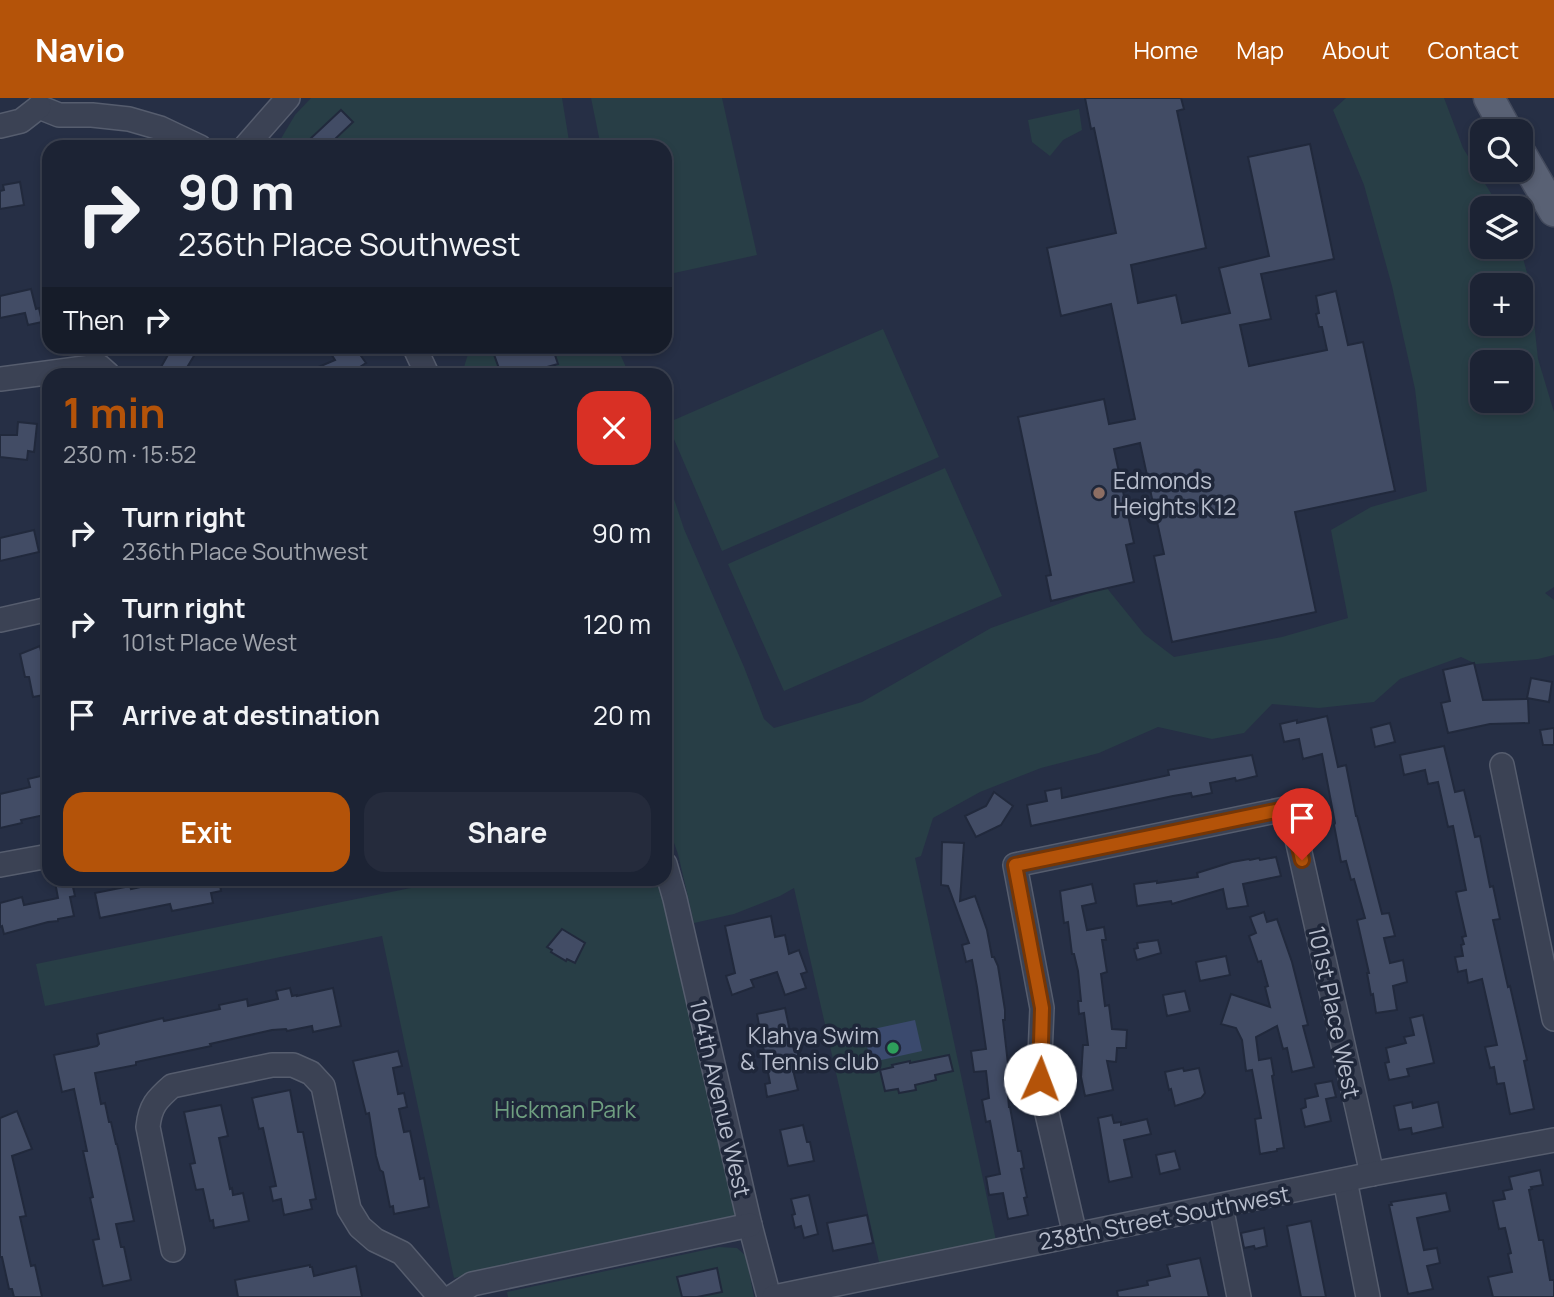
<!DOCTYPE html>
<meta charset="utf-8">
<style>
:root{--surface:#1c2334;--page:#252b3c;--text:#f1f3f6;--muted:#a0a4ac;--line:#3a404f;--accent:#b45309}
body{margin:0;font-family:Manrope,sans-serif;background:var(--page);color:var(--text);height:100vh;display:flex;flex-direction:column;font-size:26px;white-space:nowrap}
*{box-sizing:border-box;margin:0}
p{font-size:23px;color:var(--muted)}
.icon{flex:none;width:38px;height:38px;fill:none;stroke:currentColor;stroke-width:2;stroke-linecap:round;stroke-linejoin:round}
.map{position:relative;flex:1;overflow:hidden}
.details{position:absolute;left:42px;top:270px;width:630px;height:518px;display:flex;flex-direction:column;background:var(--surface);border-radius:21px;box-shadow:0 4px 10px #0003,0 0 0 2px var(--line)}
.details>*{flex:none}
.guide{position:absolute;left:42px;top:42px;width:630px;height:214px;border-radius:21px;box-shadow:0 4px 10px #0003,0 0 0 2px var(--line);background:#1c2334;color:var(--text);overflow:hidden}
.fabs{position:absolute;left:1470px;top:21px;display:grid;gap:14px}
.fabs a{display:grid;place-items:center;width:63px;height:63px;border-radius:14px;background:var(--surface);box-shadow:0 4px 10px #0003,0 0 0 2px var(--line);font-size:35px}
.pin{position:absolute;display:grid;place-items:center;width:60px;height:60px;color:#fff;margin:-72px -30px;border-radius:50% 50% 50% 0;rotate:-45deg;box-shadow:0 0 7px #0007}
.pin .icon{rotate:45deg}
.me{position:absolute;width:77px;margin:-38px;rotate:2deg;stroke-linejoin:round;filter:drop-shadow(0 0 5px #0008)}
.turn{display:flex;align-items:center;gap:24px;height:147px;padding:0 21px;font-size:32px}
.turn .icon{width:91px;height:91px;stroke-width:2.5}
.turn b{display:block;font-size:49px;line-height:60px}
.then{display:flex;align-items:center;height:66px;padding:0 21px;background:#0003;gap:14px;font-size:26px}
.round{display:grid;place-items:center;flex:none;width:74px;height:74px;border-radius:21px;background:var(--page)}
.summary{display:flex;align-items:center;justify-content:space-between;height:119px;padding:0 21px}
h1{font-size:42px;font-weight:700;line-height:52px;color:var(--accent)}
.action{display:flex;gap:14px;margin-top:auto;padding:14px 21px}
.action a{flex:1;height:80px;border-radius:21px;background:var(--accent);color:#fff;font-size:28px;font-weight:700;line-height:80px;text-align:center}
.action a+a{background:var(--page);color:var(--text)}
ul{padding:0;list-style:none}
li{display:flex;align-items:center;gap:21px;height:91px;padding:0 21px}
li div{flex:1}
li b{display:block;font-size:26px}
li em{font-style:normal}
header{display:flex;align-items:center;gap:42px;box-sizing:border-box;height:98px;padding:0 35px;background:var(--accent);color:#fff}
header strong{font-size:33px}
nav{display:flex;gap:38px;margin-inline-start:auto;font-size:24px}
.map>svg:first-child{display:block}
.green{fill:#283e46;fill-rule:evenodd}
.water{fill:#3b4a6e}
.building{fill:#424c65;stroke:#21293c;stroke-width:2}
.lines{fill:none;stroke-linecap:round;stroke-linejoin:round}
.minor-casing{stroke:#565d6e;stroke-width:26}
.major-casing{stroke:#444b5d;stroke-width:33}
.minor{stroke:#3b4254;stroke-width:23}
.major{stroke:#596174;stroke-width:30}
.route-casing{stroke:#753606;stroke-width:18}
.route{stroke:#b45309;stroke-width:12}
.education-dot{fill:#8d6e63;stroke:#1f273a;stroke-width:2.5}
.leisure-dot{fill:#2e9e5b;stroke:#1f273a;stroke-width:2.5}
.labels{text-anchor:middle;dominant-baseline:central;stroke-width:7;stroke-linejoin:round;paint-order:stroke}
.poi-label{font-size:23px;fill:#b8becd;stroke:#1f273a;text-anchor:start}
.street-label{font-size:23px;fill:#b8becd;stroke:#1f273a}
.park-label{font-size:23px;fill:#6f9f80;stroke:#1f273a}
</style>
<header>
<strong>Navio</strong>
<nav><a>Home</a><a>Map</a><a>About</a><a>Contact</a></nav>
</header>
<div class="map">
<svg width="1554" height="1199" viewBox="0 0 1554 1199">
<rect width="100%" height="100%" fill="#262f45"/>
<g class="green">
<path d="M311 0H562L570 49H276L295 17Z"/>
<path d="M591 0H722L757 157 665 177V49H601Z"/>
<path d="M1346 0H1444L1463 50 1500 110H1482V149H1520L1530 186 1538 261 1554 314V489L1545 495 1554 502V557L1538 561 1476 566 1461 559 1400 581 1374 604 1319 610 1272 606 1244 635 1212 641 1158 629 1099 655 1041 670 980 694 933 720 921 758 915 760 998 1152 882 1177 794 790 780 798 734 816 694 825 678 756 665 720V374L684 431 744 569 764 621 774 630 862 604 991 530 1106 489 1144 536 1174 559 1282 539 1348 520 1331 432 1371 409 1427 393 1415 291 1392 188 1364 87 1333 12ZM1482 187H1521V226H1482ZM1482 264H1521V303H1482Z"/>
<path d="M1079 11 1082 32 1063 42 1050 58 1032 44 1028 22Z"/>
<path d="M883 231 939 359 722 453 667 325Z"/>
<path d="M556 248 617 249 629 276H556Z"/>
<path d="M470 249H506L505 276H462Z"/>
<path d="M945 370 1002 498 784 593 728 466Z"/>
<path d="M455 781H659L736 1121 454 1180 382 838 45 908 36 866Z"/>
<path d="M719 1149 737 1150 746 1158 754 1199H508L507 1194Z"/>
</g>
<path class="water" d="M915 922 922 953 877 963V966L871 968 864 933Z"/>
<g class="building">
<path d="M1085 0H1181L1184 11 1177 13 1206 150 1131 167 1138 205 1176 197 1182 225 1230 215 1219 170 1269 158 1248 59 1310 46 1334 161 1261 176 1271 221 1240 227 1249 268 1327 252 1322 229H1319L1316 216 1319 215 1316 198 1336 193 1348 247 1363 244 1395 393 1295 414 1316 514 1172 544 1154 458 1164 456 1140 345 1114 351 1134 445 1126 447 1134 484 1051 503 1046 478 1051 477 1018 319 1104 301 1109 326 1135 321 1111 206 1061 218 1047 150 1116 135 1094 30 1091 31Z"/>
<path d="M341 12 353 24 334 42 341 49H316L309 42Z"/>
<path d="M20 84 24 107 0 111V93L4 92 3 87Z"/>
<path d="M31 191 36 211 39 210 42 224 28 227 25 215 0 220V198Z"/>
<path d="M173 248H200L183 276H157Z"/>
<path d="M326 248H354L366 265 349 276H302L335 262Z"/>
<path d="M491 248H552L558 266 540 271 542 276H501Z"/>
<path d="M18 324 37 326 34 354 28 353 27 362 0 359V337H17Z"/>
<path d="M34 432 39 454 0 463V440Z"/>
<path d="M40 548 44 569 49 568V596L33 599 29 579H25L20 556Z"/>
<path d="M1474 565 1483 602 1528 601 1529 625 1490 626 1448 635 1441 605 1450 603 1443 572Z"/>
<path d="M1531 580 1552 584 1549 604 1527 600Z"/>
<path d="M1327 618 1338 669 1346 667 1356 718H1357L1382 816 1389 815 1395 838 1384 840 1390 865 1403 862 1407 884 1393 888 1397 912 1376 915 1373 896 1371 897 1367 875H1369L1357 822 1365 820 1354 781 1351 782 1346 763 1341 764 1334 727 1335 725 1322 656 1303 661 1299 641 1284 644 1280 626 1297 622V625Z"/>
<path d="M1390 625 1395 644 1375 649 1371 630Z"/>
<path d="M1554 630V647H1543L1540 632Z"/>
<path d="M1444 648 1455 694 1464 692 1475 739 1480 738 1490 789 1493 788 1500 821 1493 822 1508 889 1510 888 1527 962 1524 963 1534 1011 1510 1016 1504 985 1497 986 1494 969 1490 970 1485 949 1497 947 1482 881 1468 885 1466 872 1458 874 1455 859 1463 858 1461 847 1464 846 1462 839 1466 838 1456 794 1466 792 1453 728 1448 729 1438 684 1428 686 1425 672 1404 677 1400 657Z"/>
<path d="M1252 657 1257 678 1236 683 1235 680 1210 685 1212 695 1192 699 1191 695 1173 698 1031 728 1027 707 1047 703 1045 693 1061 690 1062 700 1169 677 1168 672Z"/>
<path d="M49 676V716L21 722 22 725 0 730V696L30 689 28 681Z"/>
<path d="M994 694 1013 708 1001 727 976 739 965 718 986 708Z"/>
<path d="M942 744 964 745 960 803 975 798 987 832 992 859H994L998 868 1005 912V922H1003L1009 975H1006L1009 1009H1010L1018 1053H1021L1024 1070 1021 1071 1027 1099 1024 1100 1028 1117 1008 1121 1003 1095 989 1097 986 1079 1000 1076 990 1023 986 1024 982 1002 989 1000 986 973 974 974 971 953 986 951 977 889 972 862 966 864 962 847 969 845 948 788 941 787Z"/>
<path d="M1276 759 1281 778 1243 786 1248 808 1227 811 1223 791 1172 806 1171 803 1137 808 1134 786 1157 783V785L1198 779 1197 775 1232 764 1249 761 1250 762 1259 760 1260 762Z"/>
<path d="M71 780 75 798 70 799 74 818 58 821V823L48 824 4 836 2 828 0 829V805L22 799 24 807 58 800 55 784Z"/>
<path d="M158 780H190L191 786 219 780 221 793 211 795 213 805 172 813 170 806 100 820 95 795 130 788 131 791 159 785Z"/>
<path d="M1092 786 1096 805 1082 808 1087 832 1104 829 1106 842H1102L1107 874 1101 876 1105 908 1109 907 1112 931 1127 932 1126 950H1117L1116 964 1107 963 1113 992 1085 998 1081 979 1083 947H1088L1084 915 1079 916 1078 903H1081L1078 873 1074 856H1072L1068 824 1064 825 1060 793Z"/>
<path d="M1264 814 1267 824 1277 821 1292 864 1308 927 1303 928 1314 969 1292 974 1287 950 1283 951 1277 928 1256 939 1259 962 1271 960 1274 977 1272 978 1284 1050 1277 1051V1053L1260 1056 1255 1021 1261 1020 1252 972 1246 973 1242 942 1236 930 1221 926 1231 896 1270 909 1265 889 1268 888 1261 863 1258 864 1249 838 1256 835 1250 819Z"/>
<path d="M771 818 775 839 785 837 789 856 799 852 807 874 801 876 806 890 785 897 777 874 751 882 754 889 732 897 726 878 735 875 725 828Z"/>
<path d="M562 831 585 845 575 865 567 861 566 863 551 854 552 852 547 849Z"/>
<path d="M1158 842 1161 855 1137 862 1134 851 1138 850 1137 845Z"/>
<path d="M1226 858 1230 877 1200 883 1196 864Z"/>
<path d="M290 890 292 898 297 897V898L333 890 341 928 313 934 312 928 287 933 286 931 272 932 210 946 211 948 136 964V967L95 975 101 1006 105 1005 109 1024H111L116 1046H117L134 1123 116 1126 121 1149H124L131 1182 103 1188 93 1142 99 1141 90 1100 93 1099 83 1053H87L74 991 62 994 54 957 97 948 99 946 97 936 163 920 164 923 220 911 219 907 247 901 248 908 278 901 276 893Z"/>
<path d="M1185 893 1190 913 1167 918 1163 897Z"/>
<path d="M785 910 794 952 797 951 801 970 793 972 798 992 767 999 765 986 770 985 757 916Z"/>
<path d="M1423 917 1434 965 1407 971 1409 978 1389 982 1385 965 1389 964 1386 950 1406 945 1404 939 1414 937 1410 920Z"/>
<path d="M398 953 402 968 393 970 398 996 404 995 407 1009 399 1011 404 1034 410 1033 420 1081 424 1080 429 1109 394 1116 393 1108 390 1109 383 1074 380 1072 376 1058 369 1015 366 1016 353 963Z"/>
<path d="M949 957 953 973 935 977 936 982 915 987 916 992 899 995 898 991 885 993 880 972 893 969 892 967 910 963V965Z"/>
<path d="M1183 970 1184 973 1199 970 1205 995 1201 1000 1175 1008 1171 991 1169 992 1165 974Z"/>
<path d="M1332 983 1336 999 1326 1001 1331 1023 1305 1029 1301 1011 1306 1009 1305 1001 1318 998 1315 986Z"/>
<path d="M290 992 298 1034H303L316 1101 310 1102 312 1111 284 1117 281 1101 273 1103 270 1089 276 1088 263 1030 259 1031 252 1000Z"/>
<path d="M1412 1004 1413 1010 1438 1004 1443 1029 1412 1036 1411 1030 1399 1032 1394 1008Z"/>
<path d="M221 1007 228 1038 219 1040 230 1091 232 1090 233 1097 243 1095 249 1123 214 1130 213 1122 210 1123 203 1091 196 1092 190 1066 195 1065 184 1014Z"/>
<path d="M17 1013 32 1051 12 1058 26 1118 20 1119 31 1168 35 1167 42 1199H14L12 1191H9L2 1159H0V1020Z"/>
<path d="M1112 1017 1114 1025 1121 1024V1027L1147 1021 1151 1036 1124 1042 1132 1079 1109 1084 1098 1020Z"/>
<path d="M803 1027 807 1044H810L814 1063 788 1068 780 1032Z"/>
<path d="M1175 1053 1180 1071 1160 1076 1156 1057Z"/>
<path d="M1540 1072 1543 1087 1531 1089 1532 1091 1529 1092 1539 1142H1543L1550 1182H1554V1199H1493L1488 1179 1512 1174 1508 1156 1511 1155 1505 1130 1499 1131 1493 1103 1505 1101 1503 1093 1512 1091 1509 1079Z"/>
<path d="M1446 1095 1450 1113 1417 1120 1424 1152 1437 1150 1440 1165 1427 1168 1433 1191 1408 1196 1389 1107H1392L1391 1104Z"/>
<path d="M809 1097 818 1136 804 1140 801 1128 795 1130 792 1117 795 1116 791 1101Z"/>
<path d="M867 1117 873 1145 833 1153 827 1125Z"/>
<path d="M1311 1123 1321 1174 1326 1199H1301L1287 1128Z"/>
<path d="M1264 1130 1267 1148 1255 1151 1254 1148 1244 1150 1241 1135Z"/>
<path d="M1200 1160 1209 1199H1118L1117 1193 1148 1187 1147 1183 1170 1178 1167 1167Z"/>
<path d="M310 1167V1169H312L314 1178 356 1168 362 1199H238L235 1182Z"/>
<path d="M717 1170 722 1194 697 1199H682L677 1179Z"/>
</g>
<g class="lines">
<defs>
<g id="minor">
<path d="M39 9 59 17H92L129 21 160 30 200 49"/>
<path d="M0 28 21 23 39 9"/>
<path d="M245 49 288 0"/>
<path d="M414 248 427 276"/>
<path d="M0 281 99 268 108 276"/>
<path d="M0 522 49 511"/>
<path d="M1502 667 1554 921"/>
<path d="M665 766 675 801 750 1127 769 1199"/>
<path d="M0 767 49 758"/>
<path d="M1345 1082 1368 1199"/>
<path d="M1221 1108 1239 1199"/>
<path d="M1075 1137 1039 981 1042 910 1015 767 1290 710 1372 1076"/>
<path d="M173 1152 148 1029C150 1008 157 1001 172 988L272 967H293L311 975 323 988 349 1111 360 1129 375 1142 402 1155 440 1199"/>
<path d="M452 1199 472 1186 750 1127"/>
<path d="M774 1199 1372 1076 1554 1042"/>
</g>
<g id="major">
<path d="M1489 0 1507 33"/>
<path d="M1521 56 1554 113"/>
</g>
</defs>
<use href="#minor" class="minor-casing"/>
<use href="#major" class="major-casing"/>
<use href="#minor" class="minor"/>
<use href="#major" class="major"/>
</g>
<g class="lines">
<defs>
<path id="route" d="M1040 981 1042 910 1015 767 1290 710 1302 762"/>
</defs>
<use href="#route" class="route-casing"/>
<use href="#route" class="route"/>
</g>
<circle class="education-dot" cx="1099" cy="395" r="7"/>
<circle class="leisure-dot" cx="893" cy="950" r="7"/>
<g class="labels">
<g class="poi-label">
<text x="1113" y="382">Edmonds<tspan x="1113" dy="26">Heights K12</tspan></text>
<text x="879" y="937" text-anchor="end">Klahya Swim<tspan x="879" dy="26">&amp; Tennis club</tspan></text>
</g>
<g class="street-label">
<text transform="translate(1335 914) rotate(78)">101st Place West</text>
<text transform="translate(721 1000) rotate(77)">104th Avenue West</text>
<text transform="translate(1164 1119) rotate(-11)">238th Street Southwest</text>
</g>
<g class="park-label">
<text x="565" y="1011">Hickman Park</text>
</g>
</g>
</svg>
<div class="fabs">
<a><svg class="icon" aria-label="search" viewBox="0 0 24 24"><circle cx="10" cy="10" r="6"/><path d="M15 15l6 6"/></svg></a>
<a><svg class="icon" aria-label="layers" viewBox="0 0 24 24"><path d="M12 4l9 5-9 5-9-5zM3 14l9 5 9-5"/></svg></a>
<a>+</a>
<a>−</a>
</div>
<div class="pin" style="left:1302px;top:762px;background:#d93025"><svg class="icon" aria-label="arrive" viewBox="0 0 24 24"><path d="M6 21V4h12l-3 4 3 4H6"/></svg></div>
<svg class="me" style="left:1040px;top:981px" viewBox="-20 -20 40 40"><circle r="19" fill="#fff"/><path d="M0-13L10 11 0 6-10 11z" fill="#b45309"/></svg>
<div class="guide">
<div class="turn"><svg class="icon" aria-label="right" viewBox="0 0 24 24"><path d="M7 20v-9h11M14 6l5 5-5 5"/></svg><div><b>90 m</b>236th Place Southwest</div></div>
<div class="then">Then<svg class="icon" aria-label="right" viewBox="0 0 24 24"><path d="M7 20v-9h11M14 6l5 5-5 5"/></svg></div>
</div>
<section class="details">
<div class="summary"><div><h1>1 min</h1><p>230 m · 15:52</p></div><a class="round" style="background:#d93025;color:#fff"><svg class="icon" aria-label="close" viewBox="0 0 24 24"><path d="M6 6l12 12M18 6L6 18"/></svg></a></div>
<ul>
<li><svg class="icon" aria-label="right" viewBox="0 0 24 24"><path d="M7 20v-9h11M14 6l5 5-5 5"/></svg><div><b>Turn right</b><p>236th Place Southwest</p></div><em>90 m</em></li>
<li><svg class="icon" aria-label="right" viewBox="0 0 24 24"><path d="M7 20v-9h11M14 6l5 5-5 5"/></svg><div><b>Turn right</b><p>101st Place West</p></div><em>120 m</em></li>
<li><svg class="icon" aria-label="arrive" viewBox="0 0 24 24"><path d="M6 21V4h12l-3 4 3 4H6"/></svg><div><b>Arrive at destination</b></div><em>20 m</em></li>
</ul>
<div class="action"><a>Exit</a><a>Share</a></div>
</section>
</div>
